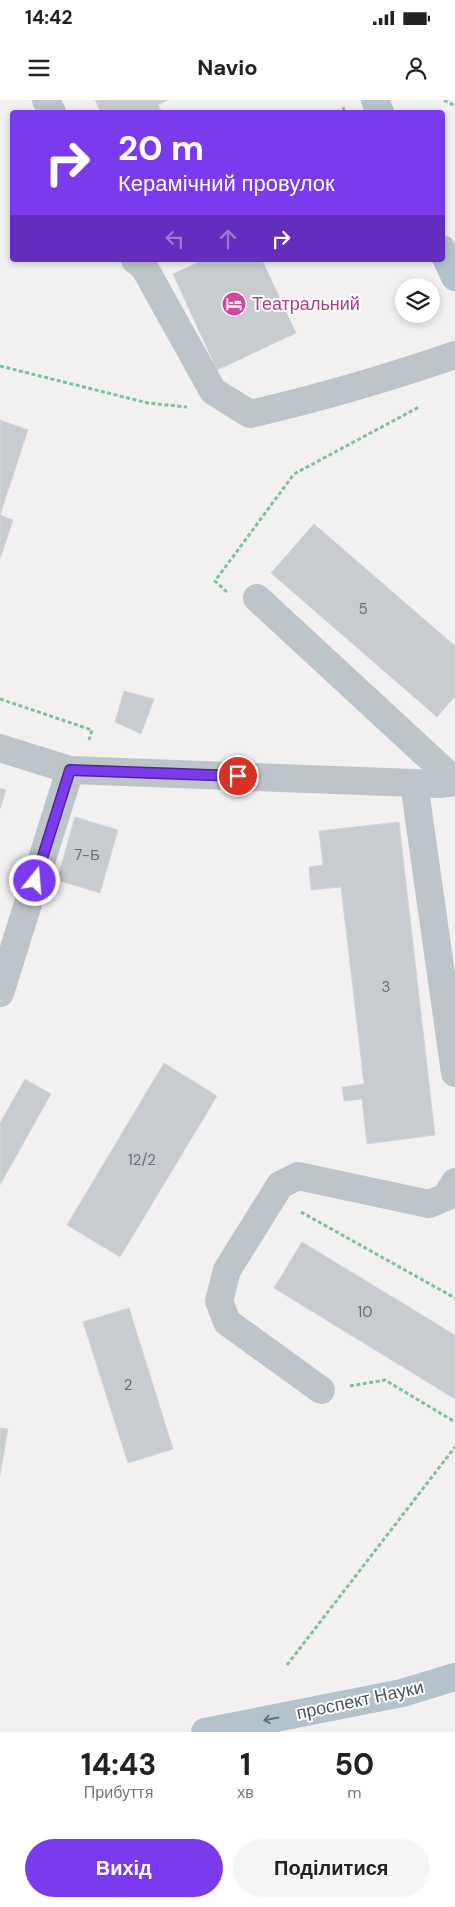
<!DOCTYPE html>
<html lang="uk">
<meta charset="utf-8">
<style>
:root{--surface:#fff;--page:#f6f6f6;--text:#222;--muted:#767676;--accent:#7c3aed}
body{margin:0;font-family:"DM Sans",sans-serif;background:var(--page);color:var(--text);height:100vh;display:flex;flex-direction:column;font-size:19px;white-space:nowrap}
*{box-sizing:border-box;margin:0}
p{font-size:16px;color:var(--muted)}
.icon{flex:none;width:28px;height:28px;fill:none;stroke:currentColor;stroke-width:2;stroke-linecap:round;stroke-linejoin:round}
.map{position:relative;height:1632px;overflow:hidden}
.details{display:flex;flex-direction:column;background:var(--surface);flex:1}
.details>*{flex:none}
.hud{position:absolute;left:10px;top:10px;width:435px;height:152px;border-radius:5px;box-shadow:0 2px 8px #0003;background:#7c3aed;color:#fff;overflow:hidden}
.fabs{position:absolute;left:395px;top:178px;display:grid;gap:10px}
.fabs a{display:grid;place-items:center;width:45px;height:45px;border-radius:50%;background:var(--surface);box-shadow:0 2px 8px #0003;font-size:25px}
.pin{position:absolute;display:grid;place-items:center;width:42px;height:42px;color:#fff;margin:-21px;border:2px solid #fff;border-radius:50%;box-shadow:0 1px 5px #0007}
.me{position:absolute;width:55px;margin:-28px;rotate:17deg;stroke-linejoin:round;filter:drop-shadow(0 0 4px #0008)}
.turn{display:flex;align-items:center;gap:18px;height:105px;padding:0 25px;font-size:22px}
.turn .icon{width:65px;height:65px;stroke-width:2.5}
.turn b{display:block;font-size:35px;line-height:42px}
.lanes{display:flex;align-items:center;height:48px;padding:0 25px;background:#0003;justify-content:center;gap:25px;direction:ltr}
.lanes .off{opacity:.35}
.eta{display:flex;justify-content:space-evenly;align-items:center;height:85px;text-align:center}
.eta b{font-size:30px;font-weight:700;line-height:35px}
.primary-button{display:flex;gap:10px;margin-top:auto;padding:10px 25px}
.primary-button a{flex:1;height:58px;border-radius:30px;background:var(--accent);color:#fff;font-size:20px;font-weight:700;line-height:58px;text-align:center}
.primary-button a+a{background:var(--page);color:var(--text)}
.status{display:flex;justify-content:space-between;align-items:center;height:35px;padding:0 25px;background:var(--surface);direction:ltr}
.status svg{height:14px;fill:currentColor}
header{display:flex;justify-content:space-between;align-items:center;height:65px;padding:0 25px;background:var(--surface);font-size:22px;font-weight:700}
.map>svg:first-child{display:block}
.building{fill:#c8cbcf;stroke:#d4d7da}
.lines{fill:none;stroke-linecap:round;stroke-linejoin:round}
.path{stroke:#80c39a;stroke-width:3;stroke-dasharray:4 2.5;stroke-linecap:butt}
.minor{stroke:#bdc5cb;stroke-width:28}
.major{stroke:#b3c2cb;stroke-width:28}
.oneway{stroke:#647077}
.route-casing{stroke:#51269a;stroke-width:12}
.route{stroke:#7c3aed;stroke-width:9}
.labels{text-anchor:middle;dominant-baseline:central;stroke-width:4;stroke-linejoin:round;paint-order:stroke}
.number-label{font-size:15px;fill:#6a7278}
.hotel-label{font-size:18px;fill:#b23c85;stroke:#fff;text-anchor:start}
.street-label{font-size:18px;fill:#4a555b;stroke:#fff}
</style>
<div class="status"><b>14:42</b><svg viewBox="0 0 49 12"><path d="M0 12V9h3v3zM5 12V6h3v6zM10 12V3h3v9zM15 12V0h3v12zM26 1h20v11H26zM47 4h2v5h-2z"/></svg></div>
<header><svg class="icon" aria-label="menu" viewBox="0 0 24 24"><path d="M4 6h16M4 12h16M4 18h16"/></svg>Navio<svg class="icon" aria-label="person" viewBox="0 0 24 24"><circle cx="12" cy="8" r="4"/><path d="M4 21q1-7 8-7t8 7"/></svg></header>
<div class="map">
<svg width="455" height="1632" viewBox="0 0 455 1632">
<rect width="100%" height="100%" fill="#f2f0f0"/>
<g class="building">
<path d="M95 0H168L158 5 162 12H101Z"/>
<path d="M195 160H262L296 233 217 270 173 174 197 163Z"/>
<path d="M0 320 28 330 0 415 13 420 0 459Z"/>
<path d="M314 424 455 546V596L437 617 271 473Z"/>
<path d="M124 591 154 599 141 634 115 622Z"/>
<path d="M0 688 6 690 0 709Z"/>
<path d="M75 717 118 730 100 793 57 780Z"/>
<path d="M399 722 435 1035 367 1044 362 999 344 1001 342 987 364 984 341 787 311 790 309 767 323 765 319 731Z"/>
<path d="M164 963 217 996 120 1157 67 1125Z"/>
<path d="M25 979 51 994 0 1085V1023Z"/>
<path d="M302 1142 455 1235V1299L274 1188Z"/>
<path d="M129 1208 173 1349 128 1363 83 1222Z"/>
<path d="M0 1328 8 1329 0 1375Z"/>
</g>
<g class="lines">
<g class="path">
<path d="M444 0 455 6"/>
<path d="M336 12 345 8"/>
<path d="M0 266 148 303 187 307"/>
<path d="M227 492 215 481 294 374 419 307"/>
<path d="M0 599 92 630 89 640"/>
<path d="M301 1112 455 1198"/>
<path d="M350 1286 385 1280 455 1322"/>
<path d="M287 1565 455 1347"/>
</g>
<g class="minor">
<path d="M46 0 52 12"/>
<path d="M135 160 144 167 213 291 250 314C320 298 388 278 455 255"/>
<path d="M257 498 455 681"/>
<path d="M0 648 70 670 441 684 455 682"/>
<path d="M414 683 455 973"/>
<path d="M0 893 70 670"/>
<path d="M321 1290 227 1222 219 1201 227 1170 280 1085 298 1076 429 1104 446 1097 455 1082"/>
</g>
<g class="major">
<path d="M375 0 380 12"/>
<path d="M442 149 455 177"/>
<path d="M205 1632 402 1593 455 1577"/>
</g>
</g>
<defs><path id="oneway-shaft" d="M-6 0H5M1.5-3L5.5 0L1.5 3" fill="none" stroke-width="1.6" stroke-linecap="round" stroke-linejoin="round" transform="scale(1.25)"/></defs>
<use class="oneway" href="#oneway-shaft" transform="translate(271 1619) rotate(169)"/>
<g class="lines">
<defs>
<path id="route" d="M35 781 70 670 238 676"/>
</defs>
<use href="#route" class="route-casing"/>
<use href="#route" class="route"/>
</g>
<defs>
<symbol id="hotel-disc" viewBox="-11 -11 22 22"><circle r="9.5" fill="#d1479c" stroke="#fff"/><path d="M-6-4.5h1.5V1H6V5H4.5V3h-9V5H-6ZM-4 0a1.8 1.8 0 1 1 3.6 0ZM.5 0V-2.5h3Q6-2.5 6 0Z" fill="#fff"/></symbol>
</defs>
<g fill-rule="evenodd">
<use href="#hotel-disc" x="220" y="190" width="28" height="28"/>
</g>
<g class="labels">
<g class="number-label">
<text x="363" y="509">5</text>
<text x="87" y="755">7-Б</text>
<text x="386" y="887">3</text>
<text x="142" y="1060">12/2</text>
<text x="365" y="1212">10</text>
<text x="128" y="1285">2</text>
</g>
<g class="hotel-label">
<text x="252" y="204">Театральний</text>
</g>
<g class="street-label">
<text transform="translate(360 1600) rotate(-12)">проспект Науки</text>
</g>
</g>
</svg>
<div class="fabs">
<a><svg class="icon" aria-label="layers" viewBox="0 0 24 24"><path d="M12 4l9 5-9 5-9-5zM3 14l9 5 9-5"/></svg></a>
</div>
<div class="pin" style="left:238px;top:676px;background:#d93025"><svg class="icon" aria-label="arrive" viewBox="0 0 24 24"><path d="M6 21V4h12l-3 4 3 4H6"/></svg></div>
<svg class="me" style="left:35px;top:781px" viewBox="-20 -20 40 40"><circle r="17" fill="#7c3aed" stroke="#fff" stroke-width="3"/><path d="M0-11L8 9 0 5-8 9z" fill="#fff"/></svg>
<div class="hud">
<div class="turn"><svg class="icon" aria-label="right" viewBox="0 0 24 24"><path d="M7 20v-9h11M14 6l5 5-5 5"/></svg><div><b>20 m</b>Керамічний провулок</div></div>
<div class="lanes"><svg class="icon off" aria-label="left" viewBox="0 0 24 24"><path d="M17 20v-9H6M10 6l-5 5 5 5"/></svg><svg class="icon off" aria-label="ahead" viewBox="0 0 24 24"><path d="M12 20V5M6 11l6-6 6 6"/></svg><svg class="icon" aria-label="right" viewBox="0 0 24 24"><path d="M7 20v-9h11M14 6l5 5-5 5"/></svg></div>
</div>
</div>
<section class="details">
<div class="eta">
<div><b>14:43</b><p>Прибуття</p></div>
<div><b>1</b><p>хв</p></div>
<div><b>50</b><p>m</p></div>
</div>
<div class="primary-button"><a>Вихід</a><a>Поділитися</a></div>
</section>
